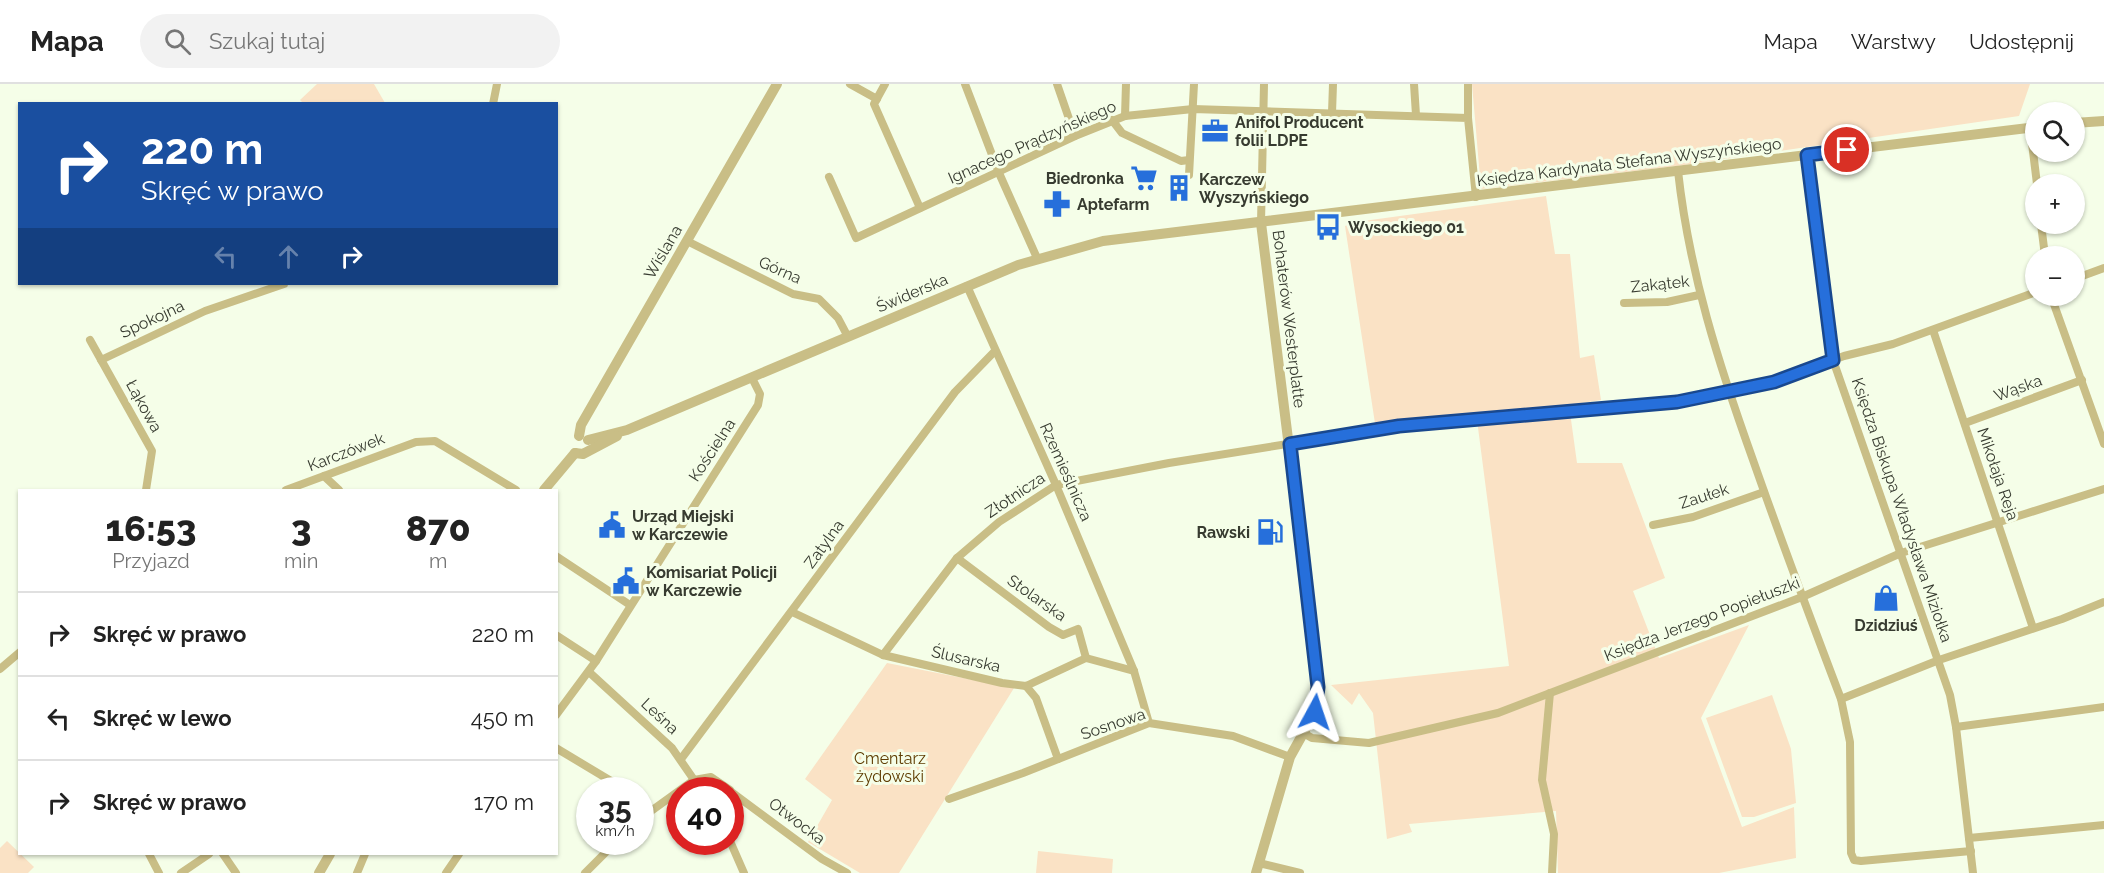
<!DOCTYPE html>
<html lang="pl">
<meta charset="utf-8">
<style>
:root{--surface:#fff;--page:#f2f2f2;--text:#222;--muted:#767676;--line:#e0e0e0}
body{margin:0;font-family:Raleway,sans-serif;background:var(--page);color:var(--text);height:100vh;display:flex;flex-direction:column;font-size:22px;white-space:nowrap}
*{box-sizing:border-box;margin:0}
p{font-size:20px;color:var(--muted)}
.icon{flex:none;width:33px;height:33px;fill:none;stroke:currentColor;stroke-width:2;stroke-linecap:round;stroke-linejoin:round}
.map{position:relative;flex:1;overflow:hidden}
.sheet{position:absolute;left:18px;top:405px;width:540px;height:366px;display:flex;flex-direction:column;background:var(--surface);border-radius:0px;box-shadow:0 2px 4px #0004}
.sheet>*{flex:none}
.top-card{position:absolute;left:18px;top:18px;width:540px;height:183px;border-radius:0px;box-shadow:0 2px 4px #0004;background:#1a4fa0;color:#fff;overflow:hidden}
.controls{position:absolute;left:2025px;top:18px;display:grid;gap:12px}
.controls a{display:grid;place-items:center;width:60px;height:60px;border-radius:50%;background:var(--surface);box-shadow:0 2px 4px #0004;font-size:30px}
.speed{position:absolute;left:576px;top:693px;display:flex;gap:12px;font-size:30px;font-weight:700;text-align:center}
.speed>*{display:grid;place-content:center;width:78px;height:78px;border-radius:50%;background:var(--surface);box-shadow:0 2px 4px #0004;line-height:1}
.speed small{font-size:15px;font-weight:400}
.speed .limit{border:9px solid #d22;background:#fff;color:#111}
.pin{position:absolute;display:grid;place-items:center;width:51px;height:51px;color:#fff;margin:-26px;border:3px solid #fff;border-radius:50%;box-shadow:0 2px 6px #0007}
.me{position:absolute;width:66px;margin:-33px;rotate:5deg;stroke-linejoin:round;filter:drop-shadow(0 0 4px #0008)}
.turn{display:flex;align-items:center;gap:21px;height:126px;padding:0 24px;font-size:27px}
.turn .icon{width:78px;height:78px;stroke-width:2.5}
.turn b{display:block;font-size:42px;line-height:51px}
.lanes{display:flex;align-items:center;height:57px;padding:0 24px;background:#0003;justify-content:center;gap:30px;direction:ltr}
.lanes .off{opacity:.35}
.eta{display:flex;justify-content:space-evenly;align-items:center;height:102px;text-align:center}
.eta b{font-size:36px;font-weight:800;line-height:42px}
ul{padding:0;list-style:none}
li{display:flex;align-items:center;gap:18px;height:84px;padding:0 24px;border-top:2px solid var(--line)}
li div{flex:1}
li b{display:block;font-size:22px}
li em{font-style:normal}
header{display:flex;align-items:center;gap:36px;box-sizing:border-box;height:84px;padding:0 30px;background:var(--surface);border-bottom:2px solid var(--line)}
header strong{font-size:28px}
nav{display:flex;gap:33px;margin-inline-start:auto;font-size:21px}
.search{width:420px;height:54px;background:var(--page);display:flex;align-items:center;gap:15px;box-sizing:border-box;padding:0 21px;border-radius:33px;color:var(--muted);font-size:22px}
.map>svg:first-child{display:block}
.green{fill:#fae2c5}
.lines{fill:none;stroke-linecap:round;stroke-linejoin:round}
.minor{stroke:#c9be86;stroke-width:8}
.tertiary{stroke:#c9be86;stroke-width:10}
.route-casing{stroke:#19488e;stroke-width:15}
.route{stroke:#266fdb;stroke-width:10}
.labels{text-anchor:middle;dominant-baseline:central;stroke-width:6;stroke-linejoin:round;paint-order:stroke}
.poi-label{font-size:16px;font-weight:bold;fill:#373b30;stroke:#f5fee8;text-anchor:start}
.street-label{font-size:16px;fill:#373b30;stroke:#f5fee8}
.park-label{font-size:16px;fill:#5e3c01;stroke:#f5fee8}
</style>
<header>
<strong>Mapa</strong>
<div class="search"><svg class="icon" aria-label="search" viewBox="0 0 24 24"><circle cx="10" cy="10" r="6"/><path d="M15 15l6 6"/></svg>Szukaj tutaj</div>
<nav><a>Mapa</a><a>Warstwy</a><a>Udostępnij</a></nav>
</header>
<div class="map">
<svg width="2104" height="789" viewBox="0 0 2104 789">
<rect width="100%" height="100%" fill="#f5fee8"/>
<g class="green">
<path d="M317 0H374L385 19H303L300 16Z"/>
<path d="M1472 0H2030L2019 32 1677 82 1481 105Z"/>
<path d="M1546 112 1555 170H1570L1580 274 1594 271 1601 316 1569 321 1577 379H1622L1665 494 1633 507 1659 574 1749 541 1701 634 1742 743 1794 723 1796 774 1719 789H1558L1556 727 1409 740 1412 748 1387 755 1373 629 1359 609 1352 621 1331 601 1509 582 1477 336 1376 346 1345 142 1356 138Z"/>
<path d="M887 579 1014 604 899 789H860L808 758 832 716 805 695Z"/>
<path d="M1772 611 1791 665 1796 719 1754 733H1742L1706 634Z"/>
<path d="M7 757 34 783 28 789H0V764Z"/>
<path d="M1038 767 1113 775 1112 789H1036Z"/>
</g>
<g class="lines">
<g class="minor">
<path d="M850 0 877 15"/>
<path d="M885 0 874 20 920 124"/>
<path d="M965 0 999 89 1037 174"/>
<path d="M1057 0 1075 52"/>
<path d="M1414 0 1416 31"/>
<path d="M1468 0V34"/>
<path d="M493 20 497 0"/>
<path d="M1332 29 1333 0"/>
<path d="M1125 32 1126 0"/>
<path d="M1112 36 1122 49 1181 77 1189 76"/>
<path d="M2030 43 2037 100"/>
<path d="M1807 71 1833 276 1950 611 1956 643 1973 789"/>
<path d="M1678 87C1689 188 1719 281 1753 376 1781 456 1811 536 1841 615L1850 658 1851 769 1854 776 1861 777 1971 767"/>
<path d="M1189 91 1194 0"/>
<path d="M829 93 856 154 1075 52 1125 32 1193 25 1468 34 1476 113"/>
<path d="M1261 139 1264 0"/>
<path d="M2041 140 2045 172"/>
<path d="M687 157 793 210 819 215 838 234 848 253"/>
<path d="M2074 195 2104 184"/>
<path d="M967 202 1056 401 1134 587 1149 639"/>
<path d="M2051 212 2104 360"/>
<path d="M1624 219 1667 218 1699 211"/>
<path d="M1933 246 2033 544"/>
<path d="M90 256 152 367 146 406"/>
<path d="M101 276 205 227 284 200"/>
<path d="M1965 339 2082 296"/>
<path d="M324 392 339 406"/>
<path d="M286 406 416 358 435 357 516 406"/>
<path d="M1653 441 1693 433 1764 408"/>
<path d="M556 472 630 521"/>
<path d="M957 474 1049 543 1063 551 1078 545 1086 574"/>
<path d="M792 528 883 571 1002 599 1026 602 1086 574 1134 587"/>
<path d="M556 551 596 577"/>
<path d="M883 571 957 474 999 438 1056 401 1169 379 1399 342 1677 318 1729 309 1774 298 1844 272 1893 260 2036 208"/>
<path d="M0 585 20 568"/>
<path d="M589 588 672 664 701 706"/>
<path d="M1026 602 1036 614 1058 675"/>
<path d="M1550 609 1542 696 1554 750 1552 789"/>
<path d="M1841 615 1939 576 2062 535 2104 518"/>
<path d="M556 631 596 577 758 321 760 310 752 294"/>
<path d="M1956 643 2104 623"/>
<path d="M1305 650 1312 654 1369 659 1498 629 1802 513 1901 469 2104 405"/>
<path d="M556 664 626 706"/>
<path d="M681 675 955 308 995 267"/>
<path d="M730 707 822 775 847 789"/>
<path d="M949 715 1023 689 1149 639 1233 652 1290 673"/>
<path d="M640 717 650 728"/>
<path d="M640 735 694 696 711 693 730 706"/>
<path d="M1969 754 2104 741"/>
<path d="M730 757 744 789"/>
<path d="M149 770 159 789"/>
<path d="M223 770 236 789"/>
<path d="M1259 779 1300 789"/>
<path d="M181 789 209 770"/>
<path d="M357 789 365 770"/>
<path d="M446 789 459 770"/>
<path d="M585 789 616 758"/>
</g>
<g class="tertiary">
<path d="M2074 39 2104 37"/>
<path d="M579 352 581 341 777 0"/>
<path d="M588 356 627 346 1018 181 1103 157 2036 43"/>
<path d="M575 369 583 370 617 352"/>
<path d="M544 406 575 369"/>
<path d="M319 789 330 770"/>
<path d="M1256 789 1290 673 1315 628 1319 603 1261 139"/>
</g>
</g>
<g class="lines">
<defs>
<path id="route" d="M1315 628 1318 603 1290 360 1399 342 1677 318 1774 298 1833 276 1807 71 1847 66"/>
</defs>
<use href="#route" class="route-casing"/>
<use href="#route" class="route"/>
</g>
<defs>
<symbol id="office-bare" viewBox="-9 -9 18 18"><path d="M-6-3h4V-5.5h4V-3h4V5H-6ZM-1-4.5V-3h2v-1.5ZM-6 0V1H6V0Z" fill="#266fdb" stroke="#f5fee8" stroke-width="2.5" paint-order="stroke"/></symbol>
<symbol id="supermarket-bare" viewBox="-9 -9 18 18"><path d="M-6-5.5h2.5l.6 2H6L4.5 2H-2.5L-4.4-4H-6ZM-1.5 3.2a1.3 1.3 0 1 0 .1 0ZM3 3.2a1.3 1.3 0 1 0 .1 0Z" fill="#266fdb" stroke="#f5fee8" stroke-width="2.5" paint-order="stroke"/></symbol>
<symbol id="building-bare" viewBox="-9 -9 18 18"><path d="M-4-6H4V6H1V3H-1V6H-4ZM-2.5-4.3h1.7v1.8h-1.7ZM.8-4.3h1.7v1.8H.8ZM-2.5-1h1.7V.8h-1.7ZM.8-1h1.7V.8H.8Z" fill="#266fdb" stroke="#f5fee8" stroke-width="2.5" paint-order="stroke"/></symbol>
<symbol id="pharmacy-bare" viewBox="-9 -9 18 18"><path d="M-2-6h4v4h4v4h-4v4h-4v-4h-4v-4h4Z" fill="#266fdb" stroke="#f5fee8" stroke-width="2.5" paint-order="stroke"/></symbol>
<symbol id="bus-bare" viewBox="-9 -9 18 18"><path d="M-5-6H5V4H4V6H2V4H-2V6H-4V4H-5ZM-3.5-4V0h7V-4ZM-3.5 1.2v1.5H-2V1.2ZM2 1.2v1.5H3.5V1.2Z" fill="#266fdb" stroke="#f5fee8" stroke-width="2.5" paint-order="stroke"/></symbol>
<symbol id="civic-bare" viewBox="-9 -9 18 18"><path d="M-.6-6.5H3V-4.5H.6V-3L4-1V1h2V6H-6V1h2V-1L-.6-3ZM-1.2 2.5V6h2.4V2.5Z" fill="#266fdb" stroke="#f5fee8" stroke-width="2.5" paint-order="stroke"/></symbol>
<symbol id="fuel-bare" viewBox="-9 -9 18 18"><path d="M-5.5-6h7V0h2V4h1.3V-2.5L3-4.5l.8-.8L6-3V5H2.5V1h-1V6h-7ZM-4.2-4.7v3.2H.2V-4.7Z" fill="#266fdb" stroke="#f5fee8" stroke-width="2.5" paint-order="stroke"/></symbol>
<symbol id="shop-bare" viewBox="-9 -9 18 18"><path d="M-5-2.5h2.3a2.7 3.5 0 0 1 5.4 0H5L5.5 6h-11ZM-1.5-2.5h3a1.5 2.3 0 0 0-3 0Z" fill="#266fdb" stroke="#f5fee8" stroke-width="2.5" paint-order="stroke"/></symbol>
</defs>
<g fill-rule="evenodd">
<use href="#office-bare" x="1196" y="28" width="38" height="38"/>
<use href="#supermarket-bare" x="1125" y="75" width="38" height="38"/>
<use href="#building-bare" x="1160" y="85" width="38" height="38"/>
<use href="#pharmacy-bare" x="1038" y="101" width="38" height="38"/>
<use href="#bus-bare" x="1309" y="124" width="38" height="38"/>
<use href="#civic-bare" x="593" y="422" width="38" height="38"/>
<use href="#fuel-bare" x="1251" y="429" width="38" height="38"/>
<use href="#civic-bare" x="607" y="478" width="38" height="38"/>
<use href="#shop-bare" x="1867" y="495" width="38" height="38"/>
</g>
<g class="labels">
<g class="poi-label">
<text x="1235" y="38">Anifol Producent<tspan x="1235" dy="18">folii LDPE</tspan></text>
<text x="1124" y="94" text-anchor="end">Biedronka</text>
<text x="1199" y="95">Karczew<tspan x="1199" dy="18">Wyszyńskiego</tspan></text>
<text x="1077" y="120">Aptefarm</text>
<text x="1348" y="143">Wysockiego 01</text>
<text x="632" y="432">Urząd Miejski<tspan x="632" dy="18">w Karczewie</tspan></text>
<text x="1250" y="448" text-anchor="end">Rawski</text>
<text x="646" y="488">Komisariat Policji<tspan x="646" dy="18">w Karczewie</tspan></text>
<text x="1886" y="541" text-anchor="middle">Dzidziuś</text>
</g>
<g class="street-label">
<text transform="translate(1032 58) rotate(-24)">Ignacego Prądzyńskiego</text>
<text transform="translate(1629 78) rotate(-7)">Księdza Kardynała Stefana Wyszyńskiego</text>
<text transform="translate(663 168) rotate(-60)">Wiślana</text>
<text transform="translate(780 186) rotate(24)">Górna</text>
<text transform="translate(1660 200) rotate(-6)">Zakątek</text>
<text transform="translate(912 209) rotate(-23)">Świderska</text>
<text transform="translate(152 235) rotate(-25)">Spokojna</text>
<text transform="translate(1289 235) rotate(83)">Bohaterów Westerplatte</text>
<text transform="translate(2018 304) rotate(-20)">Wąska</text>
<text transform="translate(144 322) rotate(61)">Łąkowa</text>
<text transform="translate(712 366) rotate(-57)">Kościelna</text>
<text transform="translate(346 368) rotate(-21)">Karczówek</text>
<text transform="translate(1066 388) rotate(66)">Rzemieślnicza</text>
<text transform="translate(1998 390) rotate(71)">Mikołaja Reja</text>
<text transform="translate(1015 411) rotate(-34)">Złotnicza</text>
<text transform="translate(1704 412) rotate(-18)">Zaułek</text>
<text transform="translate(1902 426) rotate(71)">Księdza Biskupa Władysława Miziołka</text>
<text transform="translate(824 460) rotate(-54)">Zatylna</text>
<text transform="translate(1037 514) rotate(35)">Stolarska</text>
<text transform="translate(1702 535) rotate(-21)">Księdza Jerzego Popiełuszki</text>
<text transform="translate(966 575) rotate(13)">Ślusarska</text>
<text transform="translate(660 632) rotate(43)">Leśna</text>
<text transform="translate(1113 640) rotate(-19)">Sosnowa</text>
<text transform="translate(797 737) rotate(37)">Otwocka</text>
</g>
<g class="park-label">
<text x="890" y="674">Cmentarz<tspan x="890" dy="18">żydowski</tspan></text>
</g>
</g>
</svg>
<div class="controls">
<a><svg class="icon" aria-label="search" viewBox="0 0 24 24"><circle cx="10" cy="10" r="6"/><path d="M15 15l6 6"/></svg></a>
<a>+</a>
<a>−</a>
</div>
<div class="speed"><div>35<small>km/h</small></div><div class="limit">40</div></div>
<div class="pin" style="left:1847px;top:66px;background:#d93025"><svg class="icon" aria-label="arrive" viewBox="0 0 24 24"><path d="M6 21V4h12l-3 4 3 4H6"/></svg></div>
<svg class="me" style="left:1315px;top:628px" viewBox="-20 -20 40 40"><path d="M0-17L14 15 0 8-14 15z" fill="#266fdb" stroke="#fff" stroke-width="4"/></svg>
<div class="top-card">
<div class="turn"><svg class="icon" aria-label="right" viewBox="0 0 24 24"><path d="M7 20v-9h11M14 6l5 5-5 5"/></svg><div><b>220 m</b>Skręć w prawo</div></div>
<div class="lanes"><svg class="icon off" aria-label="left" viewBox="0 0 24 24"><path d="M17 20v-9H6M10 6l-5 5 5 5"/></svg><svg class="icon off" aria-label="ahead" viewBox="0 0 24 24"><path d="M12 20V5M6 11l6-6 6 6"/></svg><svg class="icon" aria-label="right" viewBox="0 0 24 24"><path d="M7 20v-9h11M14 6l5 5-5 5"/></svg></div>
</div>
<section class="sheet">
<div class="eta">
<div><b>16:53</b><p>Przyjazd</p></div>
<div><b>3</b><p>min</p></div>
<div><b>870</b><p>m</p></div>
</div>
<ul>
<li><svg class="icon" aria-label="right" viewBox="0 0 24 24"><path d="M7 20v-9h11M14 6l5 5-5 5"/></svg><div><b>Skręć w prawo</b></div><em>220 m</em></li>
<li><svg class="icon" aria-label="left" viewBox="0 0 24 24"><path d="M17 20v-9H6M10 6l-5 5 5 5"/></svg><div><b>Skręć w lewo</b></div><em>450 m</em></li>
<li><svg class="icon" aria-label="right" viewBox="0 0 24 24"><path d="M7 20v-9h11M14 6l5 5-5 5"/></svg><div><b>Skręć w prawo</b></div><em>170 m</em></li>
</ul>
</section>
</div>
